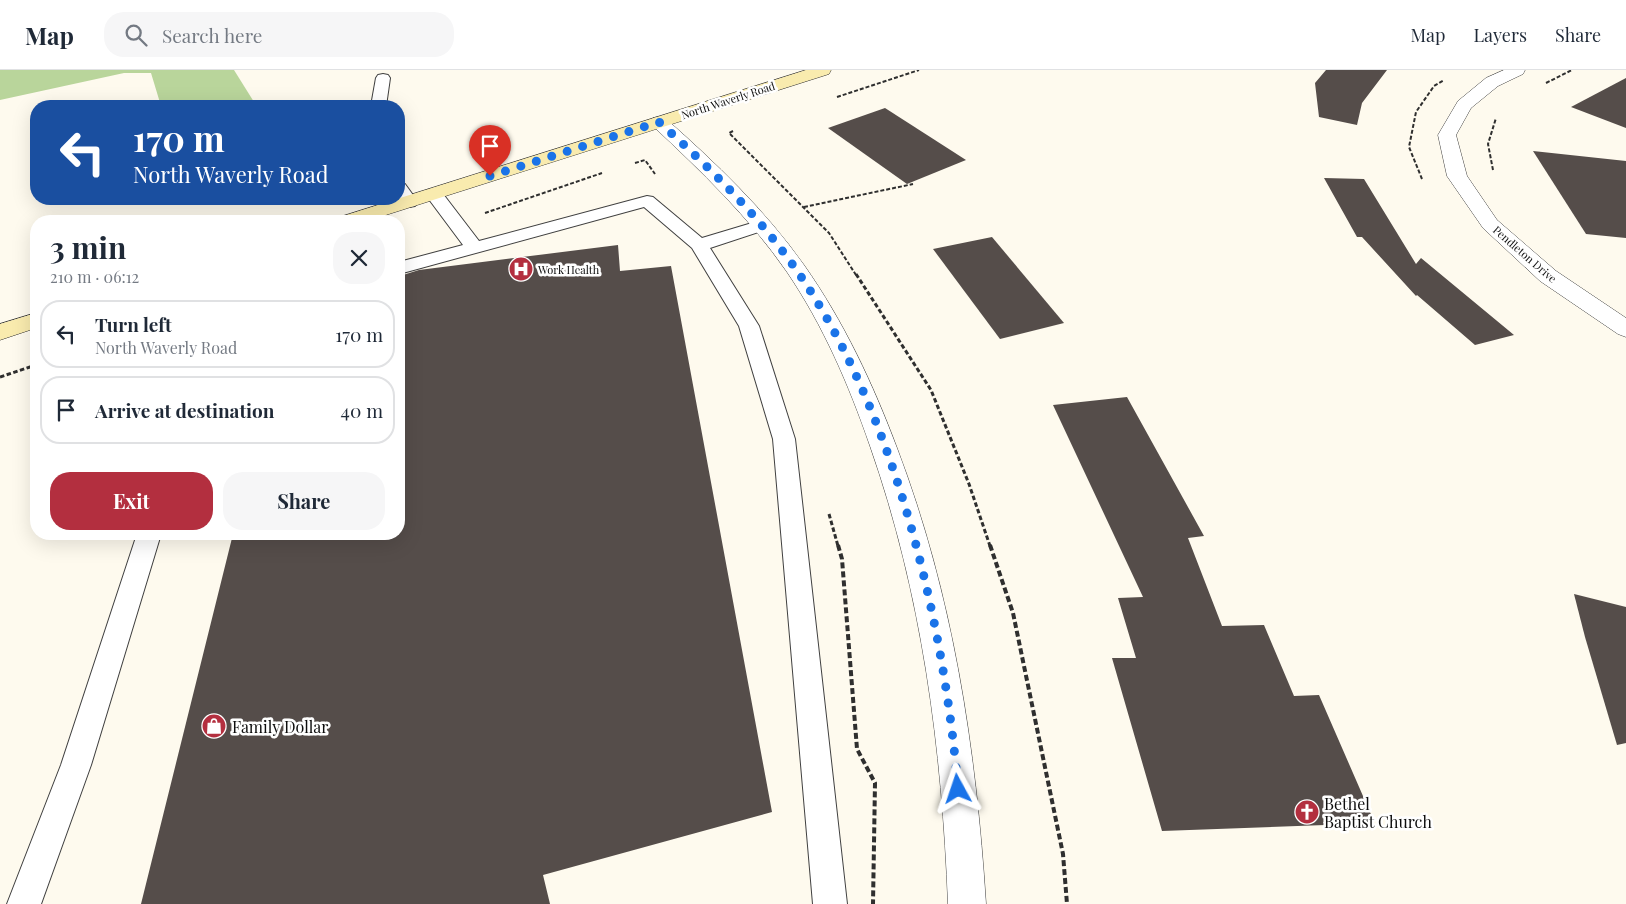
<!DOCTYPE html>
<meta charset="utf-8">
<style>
:root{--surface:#fff;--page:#f6f6f7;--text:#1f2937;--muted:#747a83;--line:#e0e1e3;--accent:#b32f3f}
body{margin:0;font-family:"Playfair Display",serif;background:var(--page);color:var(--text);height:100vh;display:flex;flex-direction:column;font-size:19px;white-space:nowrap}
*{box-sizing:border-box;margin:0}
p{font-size:16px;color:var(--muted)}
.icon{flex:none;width:28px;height:28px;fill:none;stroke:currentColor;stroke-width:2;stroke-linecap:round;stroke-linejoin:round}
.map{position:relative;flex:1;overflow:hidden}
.sheet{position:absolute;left:30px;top:145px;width:375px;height:325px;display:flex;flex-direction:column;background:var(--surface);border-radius:20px;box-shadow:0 5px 20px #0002}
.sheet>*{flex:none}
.hud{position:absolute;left:30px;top:30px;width:375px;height:105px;border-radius:20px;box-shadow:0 5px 20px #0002;background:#1a4fa0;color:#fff;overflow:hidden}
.pin{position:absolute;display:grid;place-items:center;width:42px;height:42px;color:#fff;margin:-51px -21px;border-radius:50% 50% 50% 0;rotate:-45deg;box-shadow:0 0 5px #0007}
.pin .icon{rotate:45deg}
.me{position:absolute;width:55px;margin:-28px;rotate:355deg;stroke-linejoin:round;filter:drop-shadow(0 0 4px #0008)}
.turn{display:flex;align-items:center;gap:18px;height:105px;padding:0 20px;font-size:22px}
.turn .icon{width:65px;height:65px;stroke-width:2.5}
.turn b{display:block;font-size:35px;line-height:42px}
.round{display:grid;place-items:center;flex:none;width:52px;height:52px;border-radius:20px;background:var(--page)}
.headline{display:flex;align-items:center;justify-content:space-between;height:85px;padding:0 20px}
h1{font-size:30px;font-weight:700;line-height:38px}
.action{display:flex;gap:10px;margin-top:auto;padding:10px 20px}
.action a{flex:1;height:58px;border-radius:20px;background:var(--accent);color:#fff;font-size:20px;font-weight:700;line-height:58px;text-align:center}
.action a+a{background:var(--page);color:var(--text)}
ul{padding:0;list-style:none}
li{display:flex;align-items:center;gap:15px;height:68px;margin:0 10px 8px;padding:0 10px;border:2px solid var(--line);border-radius:20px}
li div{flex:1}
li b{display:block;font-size:19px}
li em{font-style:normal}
header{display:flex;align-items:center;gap:30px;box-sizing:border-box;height:70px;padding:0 25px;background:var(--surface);border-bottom:1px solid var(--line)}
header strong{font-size:24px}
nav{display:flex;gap:28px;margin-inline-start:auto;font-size:18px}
.search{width:350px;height:45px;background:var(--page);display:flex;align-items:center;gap:12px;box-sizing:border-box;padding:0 18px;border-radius:20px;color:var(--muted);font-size:19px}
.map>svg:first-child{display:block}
.forest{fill:#b9d59b}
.building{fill:#554d4a}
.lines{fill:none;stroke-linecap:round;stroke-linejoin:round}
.service-casing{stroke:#404040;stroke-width:2}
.minor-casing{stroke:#404040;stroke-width:1}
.secondary-casing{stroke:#2f2f2f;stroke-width:1}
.path-far2{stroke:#2f2f2f;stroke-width:2;stroke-dasharray:4 2;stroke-linecap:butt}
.path-far1{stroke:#2f2f2f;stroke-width:3;stroke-dasharray:4.5 2.5;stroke-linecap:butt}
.path{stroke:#2f2f2f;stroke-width:4;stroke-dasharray:6 3;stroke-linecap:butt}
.service{fill:#fff;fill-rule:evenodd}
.minor{fill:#fff;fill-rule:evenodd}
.secondary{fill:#f9ebae;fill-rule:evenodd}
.route{stroke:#1a73e8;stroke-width:9;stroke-dasharray:0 16.2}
.labels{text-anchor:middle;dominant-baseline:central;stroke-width:5;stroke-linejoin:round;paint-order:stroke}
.far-street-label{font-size:11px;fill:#0d0d0d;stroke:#fff}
.far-poi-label{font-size:11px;fill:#0d0d0d;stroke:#fff;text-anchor:start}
.near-poi-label{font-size:16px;fill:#0d0d0d;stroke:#fff;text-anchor:start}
</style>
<header>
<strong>Map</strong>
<div class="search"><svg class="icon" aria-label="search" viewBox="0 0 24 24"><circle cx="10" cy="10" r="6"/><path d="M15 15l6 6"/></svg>Search here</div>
<nav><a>Map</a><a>Layers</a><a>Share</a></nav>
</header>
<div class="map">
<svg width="1626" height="834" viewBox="0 0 1626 834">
<rect width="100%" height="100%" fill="#fefaee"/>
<path class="forest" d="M0 0H234L254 32 241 36H161L151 3H124L0 30Z"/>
<g class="building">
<path d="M1326 0H1387L1362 33 1357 55 1319 47 1315 13Z"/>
<path d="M1626 8V58L1571 37Z"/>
<path d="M885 38 966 90 907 114 828 58Z"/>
<path d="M1533 81 1626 91V168L1586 164Z"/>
<path d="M1324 108 1364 109 1416 194 1421 188 1514 265 1475 275 1417 225 1416 226 1362 167H1357Z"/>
<path d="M992 167 1064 253 1000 269 933 179Z"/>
<path d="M618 175 620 201 671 196 772 742 543 805 550 834H141L233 464H399V232H403V205L419 200Z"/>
<path d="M1127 327 1204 466 1188 468 1222 556 1264 555 1294 626 1319 625 1373 749 1323 752 1325 755 1162 761 1112 588H1136L1118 528 1143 527 1053 335Z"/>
<path d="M1574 524 1626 537V673L1617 675 1585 567Z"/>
</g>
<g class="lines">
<defs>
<g id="service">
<path d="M383 4 388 5 390 8 386 36H371L376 8 378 5Z"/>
<path d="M399 113 405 114 418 132 415 136 409 137 403 136 398 129Z"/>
<path d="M434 119 440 120 479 171 647 126 653 127 702 168 762 150 768 151 771 155 768 159 710 178 759 256 795 369 847 834H813L773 369 739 256 692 178 644 137 399 204V192L463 175 425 124 428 120Z"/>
<path d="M137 464H161L91 695 41 834H7L61 695Z"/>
</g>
<g id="minor">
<path d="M1504 0H1525L1523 4 1498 16 1471 38 1456 65 1467 106 1497 150 1556 201 1626 248V267L1618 264 1540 211 1483 158 1447 106 1438 65 1458 31 1486 8Z"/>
<path d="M659 47 665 48C716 93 765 140 804 195 844 252 873 314 897 378 953 525 976 678 986 834H948C942 678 922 524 870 376 849 315 823 255 787 202 749 147 701 101 653 56L650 52 653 48Z"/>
</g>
<g id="secondary">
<path d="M806 0H831L829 4 367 151H337L340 147Z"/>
<path d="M36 243V258L0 270V254Z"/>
</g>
</defs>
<use href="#service" class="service-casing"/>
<use href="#minor" class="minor-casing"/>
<use href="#secondary" class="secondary-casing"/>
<g class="path-far2">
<path d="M1546 13 1572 0"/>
<path d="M837 27 919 0"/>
<path d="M733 61 729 63 829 163 856 205"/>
<path d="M635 93 645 90 655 104"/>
<path d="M1493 100 1488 74 1496 48"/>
<path d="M1422 109 1409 77 1416 42 1434 16 1444 10"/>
<path d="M804 137 913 114"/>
<path d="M485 143 602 103"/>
</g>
<g class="path-far1">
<path d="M856 204 931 320 969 414 990 476"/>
<path d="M0 307 36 295"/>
<path d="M829 444 838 476"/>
</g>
<g class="path">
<path d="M838 475 842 489 857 679 875 713 873 834"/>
<path d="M990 475 1013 543 1063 784 1067 834"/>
</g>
<use href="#service" class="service"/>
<use href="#minor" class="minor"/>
<use href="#secondary" class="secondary"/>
</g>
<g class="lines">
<path class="route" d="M490 106 659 52C709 97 756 143 795 198 894 338 944 550 958 719"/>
</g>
<defs>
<symbol id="hospital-disc" viewBox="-11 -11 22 22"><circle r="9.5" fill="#b32f3f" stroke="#fff"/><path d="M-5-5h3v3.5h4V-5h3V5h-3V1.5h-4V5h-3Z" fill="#fff"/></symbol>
<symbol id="shop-disc" viewBox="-11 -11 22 22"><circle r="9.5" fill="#b32f3f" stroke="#fff"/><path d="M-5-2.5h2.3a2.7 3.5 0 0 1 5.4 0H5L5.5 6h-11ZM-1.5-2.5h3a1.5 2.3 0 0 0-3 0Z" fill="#fff"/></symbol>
<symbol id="church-disc" viewBox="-11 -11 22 22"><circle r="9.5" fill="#b32f3f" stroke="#fff"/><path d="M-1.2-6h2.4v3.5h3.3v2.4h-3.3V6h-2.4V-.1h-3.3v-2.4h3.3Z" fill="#fff"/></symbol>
</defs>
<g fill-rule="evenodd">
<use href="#hospital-disc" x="507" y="185" width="28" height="28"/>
<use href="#shop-disc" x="200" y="642" width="28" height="28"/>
<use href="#church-disc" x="1293" y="728" width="28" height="28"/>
</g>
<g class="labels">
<g class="far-street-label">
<text transform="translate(728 30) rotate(-18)">North Waverly Road</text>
<text transform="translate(1525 184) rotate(41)">Pendleton Drive</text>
</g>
<g class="far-poi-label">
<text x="538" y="199">Work Health</text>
</g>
<g class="near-poi-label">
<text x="232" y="656">Family Dollar</text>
<text x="1324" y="733">Bethel<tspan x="1324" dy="18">Baptist Church</tspan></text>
</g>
</g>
</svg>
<div class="pin" style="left:490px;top:106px;background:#d93025"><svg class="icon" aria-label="arrive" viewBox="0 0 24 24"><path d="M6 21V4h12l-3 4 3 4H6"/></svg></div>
<svg class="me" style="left:958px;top:719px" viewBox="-20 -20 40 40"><path d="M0-17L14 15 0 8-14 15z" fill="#1a73e8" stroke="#fff" stroke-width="4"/></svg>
<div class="hud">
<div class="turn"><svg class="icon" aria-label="left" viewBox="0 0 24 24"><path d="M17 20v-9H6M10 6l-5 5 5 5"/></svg><div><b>170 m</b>North Waverly Road</div></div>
</div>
<section class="sheet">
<div class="headline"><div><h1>3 min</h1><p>210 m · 06:12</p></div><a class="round"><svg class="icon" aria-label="close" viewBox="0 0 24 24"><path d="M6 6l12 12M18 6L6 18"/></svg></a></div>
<ul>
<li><svg class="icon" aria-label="left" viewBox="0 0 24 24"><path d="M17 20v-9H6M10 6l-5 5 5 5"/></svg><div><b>Turn left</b><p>North Waverly Road</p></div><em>170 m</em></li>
<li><svg class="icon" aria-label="arrive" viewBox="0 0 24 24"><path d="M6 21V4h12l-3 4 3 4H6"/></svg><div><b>Arrive at destination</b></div><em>40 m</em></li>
</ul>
<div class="action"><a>Exit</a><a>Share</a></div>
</section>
</div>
